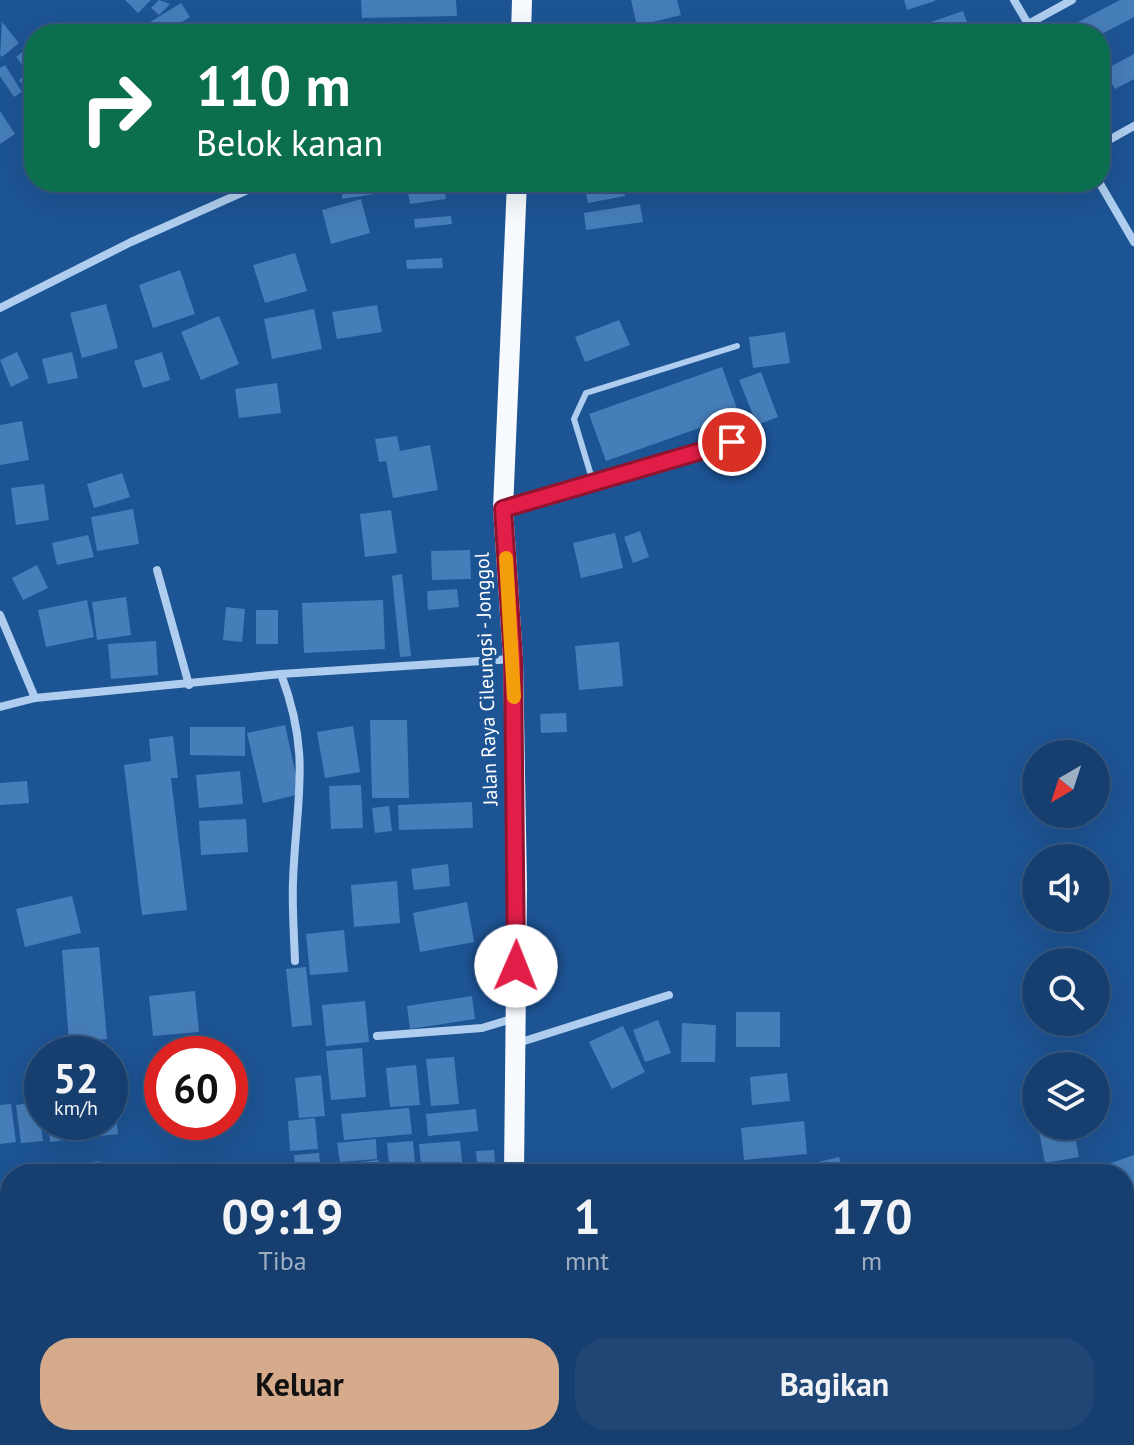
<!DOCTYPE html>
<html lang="id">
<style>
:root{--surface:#163f6f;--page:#1f4674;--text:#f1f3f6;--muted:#9eafc3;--line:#355882;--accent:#d6ab8b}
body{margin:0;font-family:"PT Sans",sans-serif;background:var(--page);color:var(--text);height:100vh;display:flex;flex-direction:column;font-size:30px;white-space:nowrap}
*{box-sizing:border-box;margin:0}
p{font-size:26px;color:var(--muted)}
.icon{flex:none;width:44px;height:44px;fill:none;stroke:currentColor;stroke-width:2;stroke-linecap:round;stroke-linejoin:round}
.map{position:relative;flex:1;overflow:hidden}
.drawer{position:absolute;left:0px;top:1164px;width:1134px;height:282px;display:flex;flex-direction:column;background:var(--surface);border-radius:32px 32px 0 0;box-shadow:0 8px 32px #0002,0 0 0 2px var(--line)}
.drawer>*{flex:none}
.guide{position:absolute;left:24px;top:24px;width:1086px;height:168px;border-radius:32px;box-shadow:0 8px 32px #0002,0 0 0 2px var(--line);background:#0b6e4f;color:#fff;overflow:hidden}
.needle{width:52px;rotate:219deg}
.buttons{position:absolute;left:1022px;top:740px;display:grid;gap:16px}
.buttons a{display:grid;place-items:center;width:88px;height:88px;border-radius:50%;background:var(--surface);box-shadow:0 8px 32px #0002,0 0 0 2px var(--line);font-size:40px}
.speed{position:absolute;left:24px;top:1036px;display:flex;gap:16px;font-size:40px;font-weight:700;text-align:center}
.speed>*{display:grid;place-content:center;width:104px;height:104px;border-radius:50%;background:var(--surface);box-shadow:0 8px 32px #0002,0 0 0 2px var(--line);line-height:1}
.speed small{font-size:20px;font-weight:400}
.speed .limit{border:12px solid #d22;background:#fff;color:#111}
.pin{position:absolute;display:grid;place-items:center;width:68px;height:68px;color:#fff;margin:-34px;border:4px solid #fff;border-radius:50%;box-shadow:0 2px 8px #0007}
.me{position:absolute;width:88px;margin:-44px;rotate:1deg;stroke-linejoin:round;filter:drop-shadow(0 0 6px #0008)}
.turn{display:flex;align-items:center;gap:28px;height:168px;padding:0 40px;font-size:36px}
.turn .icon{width:104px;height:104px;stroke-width:2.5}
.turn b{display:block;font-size:56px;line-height:68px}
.eta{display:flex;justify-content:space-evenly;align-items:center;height:136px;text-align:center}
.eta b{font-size:48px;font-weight:800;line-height:56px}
.cta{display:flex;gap:16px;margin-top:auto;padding:16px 40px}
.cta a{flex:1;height:92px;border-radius:32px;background:var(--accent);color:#111;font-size:32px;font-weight:800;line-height:92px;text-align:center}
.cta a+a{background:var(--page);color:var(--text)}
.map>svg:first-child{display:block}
.building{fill:#467eba}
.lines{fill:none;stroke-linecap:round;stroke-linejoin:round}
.lane{stroke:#afceef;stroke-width:6}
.street{stroke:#afceef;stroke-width:8}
.primary{stroke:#f7faff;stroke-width:20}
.route-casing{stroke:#92132f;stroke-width:20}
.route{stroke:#e11d48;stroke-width:14}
.slow{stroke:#f59e0b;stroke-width:14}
.labels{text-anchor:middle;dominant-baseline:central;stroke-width:7;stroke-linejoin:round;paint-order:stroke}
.street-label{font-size:20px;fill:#fff;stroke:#1d5494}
</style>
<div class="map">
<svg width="1134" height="1445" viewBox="0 0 1134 1445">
<rect width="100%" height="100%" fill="#1d5494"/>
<g class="building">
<path d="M125 0H151L138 13Z"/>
<path d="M159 0 170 4 159 15 151 8Z"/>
<path d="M361 0H456L457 16 362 18Z"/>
<path d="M631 0H677L681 15 637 26Z"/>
<path d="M904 0H935V1L907 10Z"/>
<path d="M1120 0H1134V17L1100 35 1055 34Z"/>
<path d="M181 3 190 17 163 34H147L142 27Z"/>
<path d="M963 11 971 34H931L928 23Z"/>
<path d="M2 22 19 43 2 57 0 55Z"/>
<path d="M25 50 31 60 23 66 16 57Z"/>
<path d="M1134 54V79L1115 89 1104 70Z"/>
<path d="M5 65 22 92 14 97 0 76V68Z"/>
<path d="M32 65 34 88 31 91 19 81Z"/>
<path d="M0 111 15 134 0 144Z"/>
<path d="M61 182H83L67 192Z"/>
<path d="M343 182H373L375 194 342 199Z"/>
<path d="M406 182H443L446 199 410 204Z"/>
<path d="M597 182H623L625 196 588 203 584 184Z"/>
<path d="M633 182H672L673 185 635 191Z"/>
<path d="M361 199 370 233 331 244 322 210Z"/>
<path d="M640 204 643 222 586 230 584 213Z"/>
<path d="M451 216 452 224 415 228 414 219Z"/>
<path d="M295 253 307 291 265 303 253 265Z"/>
<path d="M442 258 443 268 407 269 406 260Z"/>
<path d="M180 270 195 314 153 328 139 285Z"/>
<path d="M106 304 118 348 82 358 70 313Z"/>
<path d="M377 305 382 332 337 339 332 312Z"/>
<path d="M314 309 322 349 272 359 264 319Z"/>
<path d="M219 316 239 364 201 380 181 332Z"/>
<path d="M619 320 630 345 585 362 575 337Z"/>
<path d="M785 332 790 363 753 368 749 337Z"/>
<path d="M17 352 29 378 11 387 0 360Z"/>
<path d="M72 352 78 378 48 384 42 359Z"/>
<path d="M162 352 170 380 143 388 134 361Z"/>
<path d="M722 367 739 414 606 461 589 414Z"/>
<path d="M761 372 778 417 757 425 739 380Z"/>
<path d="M277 383 281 413 239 418 235 389Z"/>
<path d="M22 421 29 460 0 465V425Z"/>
<path d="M397 436 400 451 430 445 438 490 393 498 386 461 379 462 375 439Z"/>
<path d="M122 473 130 497 94 508 87 484Z"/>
<path d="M44 484 49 520 16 525 11 488Z"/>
<path d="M133 509 139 544 97 551 91 517Z"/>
<path d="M391 510 397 553 365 557 360 514Z"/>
<path d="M640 531 649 557 633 563 624 537Z"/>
<path d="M615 533 623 568 581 578 573 543Z"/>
<path d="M88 535 94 557 57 565 52 543Z"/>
<path d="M470 550 471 579 432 580 431 551Z"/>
<path d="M37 565 48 588 23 600 12 578Z"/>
<path d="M402 574 411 656 400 657 392 576Z"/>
<path d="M457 589 459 607 428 610 427 591Z"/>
<path d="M126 597 131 635 97 640 92 602Z"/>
<path d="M87 600 94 637 46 647 38 610Z"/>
<path d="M383 600 385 649 304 653 302 603Z"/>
<path d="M226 607 245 609 242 642 223 640Z"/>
<rect x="256" y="610" width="22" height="34"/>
<path d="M156 641 158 675 111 679 108 644Z"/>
<path d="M619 642 623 686 579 690 575 646Z"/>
<path d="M566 713 567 732 541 733 540 714Z"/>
<path d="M370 720H407L409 798H372Z"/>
<path d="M285 725 300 794 263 803 247 733Z"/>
<path d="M353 726 360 772 325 778 317 732Z"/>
<path d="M190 727H245V756L190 755Z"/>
<path d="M173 736 178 778H171L187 910 142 915 124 765 151 761 149 739Z"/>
<path d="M240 771 243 804 199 808 196 775Z"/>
<path d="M27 781 29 803 0 805V783Z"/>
<path d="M361 785 363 828 331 829 329 786Z"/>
<path d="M472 802 473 828 399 830 398 805Z"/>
<path d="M389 806 392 831 375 833 372 808Z"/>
<path d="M246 819 248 852 201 855 199 821Z"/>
<path d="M448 864 450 886 414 890 411 869Z"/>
<path d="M397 881 400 923 354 927 351 885Z"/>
<path d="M72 896 81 933 25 947 16 909Z"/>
<path d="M467 902 474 942 420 952 413 913Z"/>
<path d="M344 930 348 972 310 975 306 934Z"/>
<path d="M99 947 107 1039 69 1042 62 950Z"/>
<path d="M306 967 312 1025 292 1027 286 969Z"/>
<path d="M195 991 199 1032 153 1036 149 996Z"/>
<path d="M472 996 475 1019 410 1029 407 1006Z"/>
<path d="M365 1001 369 1042 326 1046 322 1005Z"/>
<rect x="736" y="1012" width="44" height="35"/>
<path d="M658 1020 671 1053 645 1062 633 1030Z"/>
<path d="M682 1023 716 1025 715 1062H681Z"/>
<path d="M623 1026 645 1072 612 1089 589 1042Z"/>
<path d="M362 1048 366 1097 331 1100 326 1051Z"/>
<path d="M454 1057 459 1104 431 1106 426 1059Z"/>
<path d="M416 1065 420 1105 390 1107 386 1068Z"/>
<path d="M787 1073 790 1101 752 1105 750 1077Z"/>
<path d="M321 1075 325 1116 299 1118 295 1078Z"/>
<path d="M38 1102 43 1141 21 1143 16 1105Z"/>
<path d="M110 1102H114L118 1134 99 1136 98 1122H110Z"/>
<path d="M11 1104 16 1142 0 1144V1105Z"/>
<path d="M409 1108 412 1134 344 1140 341 1114Z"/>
<path d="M476 1109 478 1131 428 1136 426 1114Z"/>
<path d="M315 1118 318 1149 290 1151 288 1121Z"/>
<path d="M804 1121 807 1154 744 1160 741 1128Z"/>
<path d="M48 1122H70L72 1139 50 1142Z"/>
<path d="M75 1122H94L95 1136 77 1138Z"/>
<path d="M1038 1126H1073L1079 1157 1045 1163Z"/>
<path d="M376 1139 377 1159 340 1162 337 1143Z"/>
<path d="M413 1141 416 1174H390L387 1143Z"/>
<path d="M460 1141 463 1170 422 1174 419 1144Z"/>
<path d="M494 1150 496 1174H478L476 1151Z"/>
<path d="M319 1153 321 1174H296L294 1155Z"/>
<path d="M1134 1155V1192L1124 1195V1174H1079Z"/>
<path d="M839 1157 844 1174H800L798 1167Z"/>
<path d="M379 1160 380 1174H331L330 1165Z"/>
<path d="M100 1161 102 1174H42L41 1168Z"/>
<path d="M1124 1354 1134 1381V1395L1124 1398Z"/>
<path d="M1129 1410 1134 1445H1114L1111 1436H1124V1411Z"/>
</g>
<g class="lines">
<g class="lane">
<path d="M593 482 574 419 586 393 737 346"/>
<path d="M506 508 732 442"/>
</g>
<g class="street">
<path d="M1014 0 1034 34"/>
<path d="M1030 23 1072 0"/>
<path d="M1100 145 1134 126"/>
<path d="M1099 182 1134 242"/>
<path d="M0 308 131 242 266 182"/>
<path d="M157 570 189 685"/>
<path d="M0 615 35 698"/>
<path d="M281 674C312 756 296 799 293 881 292 908 294 934 295 961"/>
<path d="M0 707 35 698 281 674 512 659"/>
<path d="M377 1036 482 1028 515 1018"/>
<path d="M518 1043 669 995"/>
</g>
<g class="primary">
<path d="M521 34 522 0"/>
<path d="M514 1174 517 888 513 659 503 509 517 182"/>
<path d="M508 1445V1436"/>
</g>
</g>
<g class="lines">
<defs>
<path id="route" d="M516 966 513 659 503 509 732 442"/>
</defs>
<use href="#route" class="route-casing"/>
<use href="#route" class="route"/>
<path class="slow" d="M506 558 514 697"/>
</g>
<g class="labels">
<g class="street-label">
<text transform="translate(486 679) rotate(-92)">Jalan Raya Cileungsi - Jonggol</text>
</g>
</g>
</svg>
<div class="buttons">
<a><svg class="needle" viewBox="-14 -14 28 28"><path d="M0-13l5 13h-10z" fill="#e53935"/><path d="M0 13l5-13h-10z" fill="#9eafc3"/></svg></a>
<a><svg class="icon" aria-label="sound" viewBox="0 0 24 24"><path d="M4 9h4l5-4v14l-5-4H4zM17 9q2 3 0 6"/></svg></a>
<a><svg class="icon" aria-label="search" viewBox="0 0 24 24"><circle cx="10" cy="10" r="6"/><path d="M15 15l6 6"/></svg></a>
<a><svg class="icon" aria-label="layers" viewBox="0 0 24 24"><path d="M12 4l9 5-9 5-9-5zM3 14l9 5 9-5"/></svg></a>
</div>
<div class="speed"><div>52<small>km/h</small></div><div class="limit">60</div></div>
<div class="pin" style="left:732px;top:442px;background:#d93025"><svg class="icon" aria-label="arrive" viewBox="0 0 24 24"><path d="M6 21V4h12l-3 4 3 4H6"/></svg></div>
<svg class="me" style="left:516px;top:966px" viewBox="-20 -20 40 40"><circle r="19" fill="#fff"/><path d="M0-13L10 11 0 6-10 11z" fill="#e11d48"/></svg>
<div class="guide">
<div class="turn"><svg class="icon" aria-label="right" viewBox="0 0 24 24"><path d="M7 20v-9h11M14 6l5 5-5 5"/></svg><div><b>110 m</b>Belok kanan</div></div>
</div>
<section class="drawer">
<div class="eta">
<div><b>09:19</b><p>Tiba</p></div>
<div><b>1</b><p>mnt</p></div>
<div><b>170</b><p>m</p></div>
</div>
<div class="cta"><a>Keluar</a><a>Bagikan</a></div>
</section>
</div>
